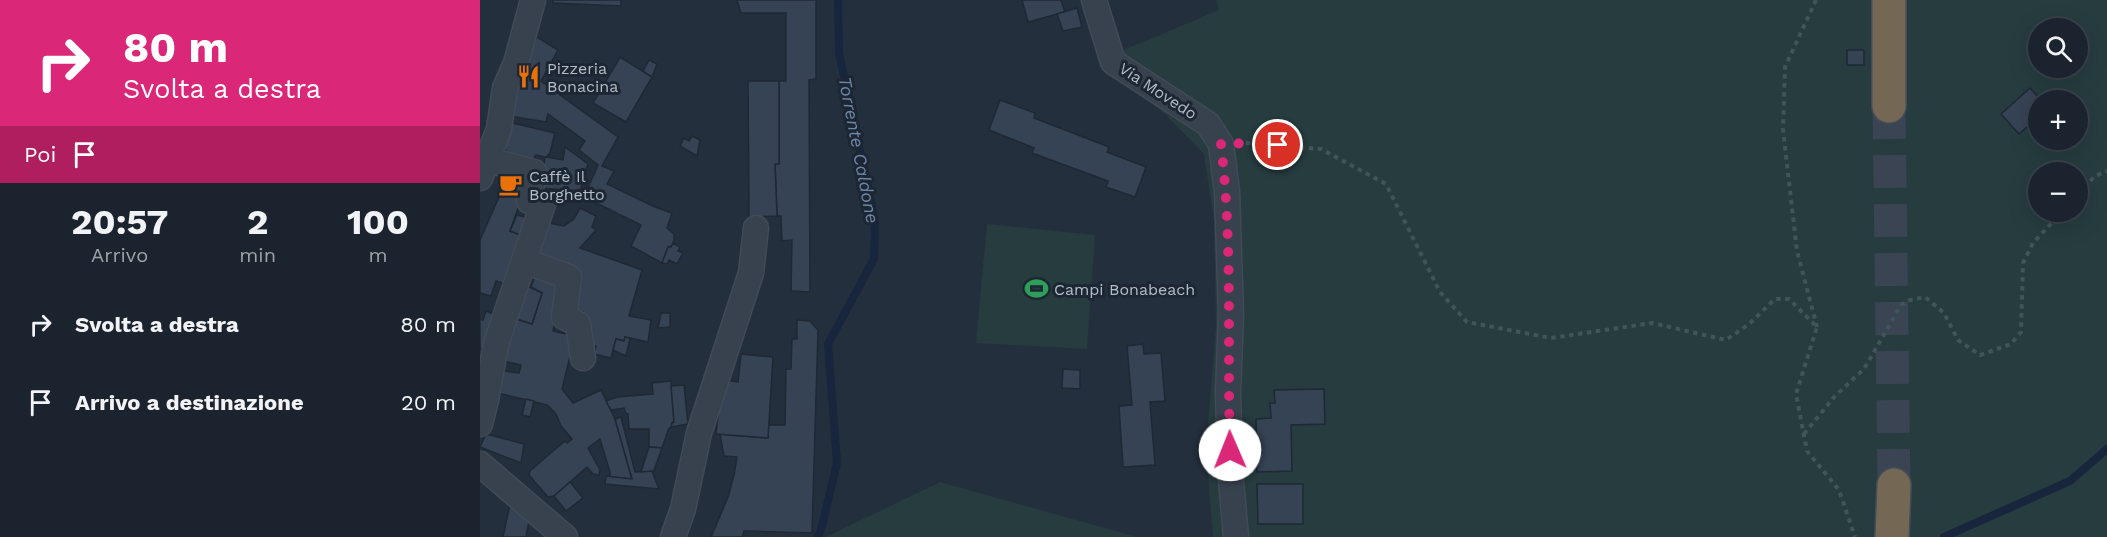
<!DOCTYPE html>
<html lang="it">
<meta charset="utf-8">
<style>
:root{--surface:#1b232e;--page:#242b36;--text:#f1f3f6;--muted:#a0a4aa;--line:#39404a}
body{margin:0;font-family:"Work Sans",sans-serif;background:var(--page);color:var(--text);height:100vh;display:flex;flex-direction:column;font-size:22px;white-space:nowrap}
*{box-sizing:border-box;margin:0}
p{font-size:20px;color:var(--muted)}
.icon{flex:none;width:33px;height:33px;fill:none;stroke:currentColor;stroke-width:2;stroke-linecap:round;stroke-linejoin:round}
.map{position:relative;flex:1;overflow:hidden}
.panel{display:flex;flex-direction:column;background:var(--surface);width:480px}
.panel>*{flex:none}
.top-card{background:#db2777;color:#fff;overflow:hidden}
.fabs{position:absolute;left:1548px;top:18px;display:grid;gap:12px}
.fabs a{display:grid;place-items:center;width:60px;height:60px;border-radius:50%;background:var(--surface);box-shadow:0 6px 24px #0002,0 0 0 2px var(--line);font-size:30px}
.pin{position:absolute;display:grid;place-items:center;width:51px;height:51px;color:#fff;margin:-26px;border:3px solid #fff;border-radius:50%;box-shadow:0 2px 6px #0007}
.me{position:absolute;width:66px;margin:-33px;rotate:359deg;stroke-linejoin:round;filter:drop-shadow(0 0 4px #0008)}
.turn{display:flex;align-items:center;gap:21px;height:126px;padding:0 24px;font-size:27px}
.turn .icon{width:78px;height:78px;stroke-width:2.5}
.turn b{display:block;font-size:42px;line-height:51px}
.then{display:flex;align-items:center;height:57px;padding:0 24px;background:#0003;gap:12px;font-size:22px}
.eta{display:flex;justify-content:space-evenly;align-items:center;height:102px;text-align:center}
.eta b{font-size:36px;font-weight:700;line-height:42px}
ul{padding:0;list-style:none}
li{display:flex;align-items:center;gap:18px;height:78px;padding:0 24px}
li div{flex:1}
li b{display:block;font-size:22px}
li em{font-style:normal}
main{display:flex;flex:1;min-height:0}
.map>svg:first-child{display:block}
.green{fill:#263c3f;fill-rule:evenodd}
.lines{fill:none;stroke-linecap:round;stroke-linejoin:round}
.stream{stroke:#17263c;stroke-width:8}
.building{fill:#364354;stroke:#1f2835;stroke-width:1.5}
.highway-tunnel{stroke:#3a4453;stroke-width:33;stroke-dasharray:33 16;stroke-linecap:butt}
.street-casing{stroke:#414a57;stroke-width:27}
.highway-casing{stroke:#434c59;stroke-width:36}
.path{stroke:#3f5557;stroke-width:4;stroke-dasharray:4.5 4.5;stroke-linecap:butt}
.street{stroke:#38414e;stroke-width:24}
.highway{stroke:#746855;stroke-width:33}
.route{stroke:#db2777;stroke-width:10;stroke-dasharray:0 18}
.labels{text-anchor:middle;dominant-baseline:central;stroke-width:6;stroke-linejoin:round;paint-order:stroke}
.poi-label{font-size:16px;fill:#b4bcc9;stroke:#1d2633;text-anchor:start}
.street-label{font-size:16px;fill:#b4bcc9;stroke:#1d2633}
.water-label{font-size:18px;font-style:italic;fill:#6d86a8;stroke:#1d2633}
</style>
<main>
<section class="panel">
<div class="top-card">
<div class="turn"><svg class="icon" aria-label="right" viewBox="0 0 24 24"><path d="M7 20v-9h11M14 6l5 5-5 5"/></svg><div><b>80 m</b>Svolta a destra</div></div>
<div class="then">Poi<svg class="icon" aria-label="arrive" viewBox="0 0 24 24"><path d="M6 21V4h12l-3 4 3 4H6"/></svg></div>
</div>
<div class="eta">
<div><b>20:57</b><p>Arrivo</p></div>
<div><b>2</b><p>min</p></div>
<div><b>100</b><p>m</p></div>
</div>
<ul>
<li><svg class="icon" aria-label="right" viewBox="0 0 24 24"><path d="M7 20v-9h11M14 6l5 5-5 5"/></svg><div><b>Svolta a destra</b></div><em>80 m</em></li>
<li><svg class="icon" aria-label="arrive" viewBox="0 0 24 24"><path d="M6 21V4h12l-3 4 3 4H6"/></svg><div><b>Arrivo a destinazione</b></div><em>20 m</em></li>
</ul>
</section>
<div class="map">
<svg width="1627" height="537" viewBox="0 0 1627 537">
<rect width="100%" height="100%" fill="#242f3e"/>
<g class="green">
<path d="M736 0H1627V537H733L726 449 736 327 734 221 724 154 686 115 620 60 739 10ZM1558 28H1598V68H1558ZM1558 100H1598V140H1558ZM1558 172H1598V212H1558Z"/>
<path d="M507 224 615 235 607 349 496 343Z"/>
<path d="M460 482 657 537H346Z"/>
</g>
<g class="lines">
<g class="stream">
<path d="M338 537 342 526 357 463 348 344 394 259 395 221 359 53 358 0"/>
<path d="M1464 537 1590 481 1627 449"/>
</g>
</g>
<g class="building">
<path d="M73 0H141V6L73 3Z"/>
<path d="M257 0H336V79L329 80 330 292 311 291 312 240 302 241 301 216H297L295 164H299V81H306V13H261Z"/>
<path d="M542 0H581L585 12 548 22Z"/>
<path d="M597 8 602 27 583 31 577 14Z"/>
<path d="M57 37 78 50 61 81 138 137 122 166 134 171 127 184 175 207 192 213 187 228 194 234V240L192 246 188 247 182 263 151 246 161 225 104 197 118 165 99 150 105 141 68 114 66 122 29 116 43 59Z"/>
<rect x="1367" y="50" width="17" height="15"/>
<path d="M140 57 172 77 146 122 113 103Z"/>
<path d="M169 60 177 64 172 77 163 71Z"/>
<path d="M268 81H299V164H295L297 216 269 217Z"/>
<path d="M1550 88 1561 100H1558V117L1539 134 1521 114Z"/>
<path d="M520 100 555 113 554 118 629 147 627 152 666 167 655 197 626 187 628 181 552 153 554 148 509 130Z"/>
<path d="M28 122 75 133 70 153 66 157 83 160 85 147 108 164 100 191 61 188 65 157 56 155 46 170 44 191 30 231 46 237 29 285 16 281 11 296 0 293V240L19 197 27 165 25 146Z"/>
<path d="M212 136 220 140 217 156 200 146 204 138 209 141Z"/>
<path d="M100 208 116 216 112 227 116 230 100 248 162 270 149 316 171 320 168 342 145 337 144 341 136 339 131 358 114 354 116 346 106 344 103 312 95 311 98 272 54 258 64 222 84 226 94 219Z"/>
<path d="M37 215 64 222 58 241 30 231Z"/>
<path d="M193 243 200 247 198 251 203 253 197 264 189 260 187 264 182 263 188 247H191Z"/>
<path d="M56 273 85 280 73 331 95 336 82 389 93 403 121 390 135 419 152 479 130 477V472L120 439 108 448 120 470 119 475 113 474 107 467 74 496 68 497 49 475 50 471 66 457 85 441 87 443 92 439 81 426 76 414 67 405 14 392 18 370 39 373 41 365 19 360 33 318 52 324 62 293 51 287Z"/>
<path d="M43 284 62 293 52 324 34 318Z"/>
<path d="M6 311 21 317 8 351 0 348V319L3 320Z"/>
<path d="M181 313H190V327L178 328Z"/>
<path d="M317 320 330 321 338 330 332 533 264 531 262 537H231L248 497 254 475 257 457 244 456 240 434 288 438V425H305L306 369H311L312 339H317Z"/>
<path d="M145 337 150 338 146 356 133 350 136 339 144 341Z"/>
<path d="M663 344 664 354 681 353 685 401 670 402 675 465 643 467 639 406 652 405 647 346Z"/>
<path d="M261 354 293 357 288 438 236 434 242 379 258 382Z"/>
<path d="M583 369 600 370V389L582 388Z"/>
<path d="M191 381 194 422 192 423 191 428H189L182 448 169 447V429H149L148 414H146L144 408 131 410 126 401 137 397 173 394 172 383Z"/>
<path d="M204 385 208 424 191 427 192 423 194 422 191 386Z"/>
<path d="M844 389 845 424 811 425 812 471 777 472 776 419 791 418 790 403H795L794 390Z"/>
<path d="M46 399 54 401 50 417 42 415Z"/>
<path d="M141 417 155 472 172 471 179 489 125 484 126 476 152 479 135 419Z"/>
<path d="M6 434 44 444 41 463 0 447Z"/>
<path d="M169 447 182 448 173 473 172 471 161 472Z"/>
<path d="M90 482 103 498 86 511 74 496Z"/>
<path d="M777 484H823V524H778Z"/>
<path d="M30 504 49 521 46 537H23Z"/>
</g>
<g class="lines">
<path class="highway-tunnel" d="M1409 106 1414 485"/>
<defs>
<g id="street">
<path d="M614 0 633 62 728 124 741 144 747 192 751 314 748 393 750 469 756 537"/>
<path d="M0 178 19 129 25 88 36 63 53 0"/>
<path d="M44 261 89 277 84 317 98 324 103 358"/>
<path d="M0 424 6 400 16 344 63 204 49 201 54 172 7 160"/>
<path d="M0 464 85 537"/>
<path d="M193 537 203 509 219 433 271 273 276 228"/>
</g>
<g id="highway">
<path d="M1409 0V106"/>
<path d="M1412 537 1414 485"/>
</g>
</defs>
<use href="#street" class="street-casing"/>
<use href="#highway" class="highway-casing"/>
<g class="path">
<path d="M1336 0 1305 67 1303 130 1317 251 1337 327"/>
<path d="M766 143 841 149 906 184 960 292 987 322 1071 338 1172 323 1246 340 1269 324 1295 299H1309L1337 327 1316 394 1327 451 1359 490 1375 537"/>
<path d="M1598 194 1615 176 1627 171"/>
<path d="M1324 434 1355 396 1384 369 1421 305 1430 300 1445 297 1464 313 1478 340 1500 355 1531 344 1541 332 1543 263 1553 243 1582 212"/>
</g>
<use href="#street" class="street"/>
<use href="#highway" class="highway"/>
</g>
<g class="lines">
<path class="route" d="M750 450C747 348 753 246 741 144L777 143 798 145"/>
</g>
<defs>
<symbol id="restaurant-bare" viewBox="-9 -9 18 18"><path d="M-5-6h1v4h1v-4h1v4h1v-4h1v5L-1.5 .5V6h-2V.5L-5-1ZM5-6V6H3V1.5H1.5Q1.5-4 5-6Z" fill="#e8710a" stroke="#1d2633" stroke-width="2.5" paint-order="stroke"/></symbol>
<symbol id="cafe-bare" viewBox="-9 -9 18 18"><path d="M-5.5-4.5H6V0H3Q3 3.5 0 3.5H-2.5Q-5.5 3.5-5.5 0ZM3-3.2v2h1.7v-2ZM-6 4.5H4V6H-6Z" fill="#e8710a" stroke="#1d2633" stroke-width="2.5" paint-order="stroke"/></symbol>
<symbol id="stadium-bare" viewBox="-9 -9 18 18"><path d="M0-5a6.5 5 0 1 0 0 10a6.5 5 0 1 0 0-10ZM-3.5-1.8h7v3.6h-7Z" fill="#2e9e5b" stroke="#1d2633" stroke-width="2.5" paint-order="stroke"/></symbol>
</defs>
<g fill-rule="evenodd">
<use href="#restaurant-bare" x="32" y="60" width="33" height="33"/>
<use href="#cafe-bare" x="14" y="168" width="33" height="33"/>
<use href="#stadium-bare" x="540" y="272" width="33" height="33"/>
</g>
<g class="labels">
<g class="poi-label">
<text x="67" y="68">Pizzeria<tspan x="67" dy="18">Bonacina</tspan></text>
<text x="49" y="176">Caffè Il<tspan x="49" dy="18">Borghetto</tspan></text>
<text x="574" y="289">Campi Bonabeach</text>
</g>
<g class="street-label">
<text transform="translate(678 91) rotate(33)">Via Movedo</text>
</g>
<g class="water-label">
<text transform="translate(379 150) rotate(79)">Torrente Caldone</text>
</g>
</g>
</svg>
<div class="fabs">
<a><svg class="icon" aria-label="search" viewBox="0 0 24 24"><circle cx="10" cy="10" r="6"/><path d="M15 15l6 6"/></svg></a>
<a>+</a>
<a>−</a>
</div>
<div class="pin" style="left:798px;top:145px;background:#d93025"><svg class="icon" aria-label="arrive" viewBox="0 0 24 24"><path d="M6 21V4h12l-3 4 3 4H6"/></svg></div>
<svg class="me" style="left:750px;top:450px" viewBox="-20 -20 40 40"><circle r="19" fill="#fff"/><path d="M0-13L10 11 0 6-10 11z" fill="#db2777"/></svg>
</div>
</main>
